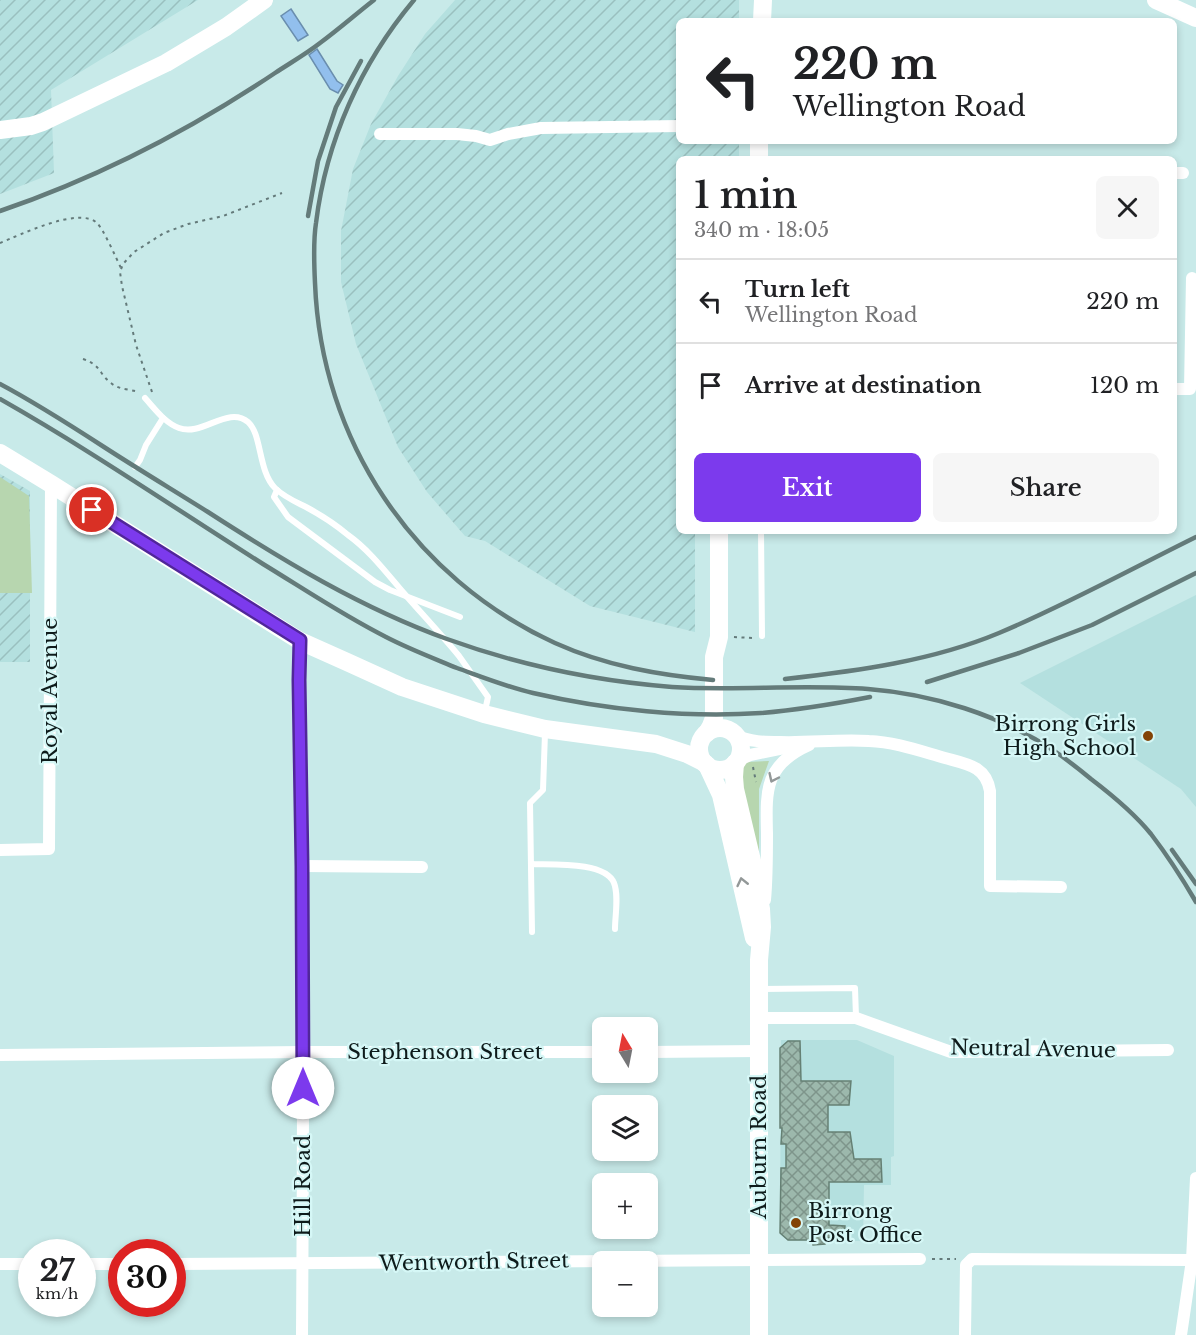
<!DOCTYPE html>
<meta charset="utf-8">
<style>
:root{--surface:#fff;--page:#f6f6f6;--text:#202124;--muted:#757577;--line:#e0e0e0;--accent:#7c3aed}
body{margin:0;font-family:"Libre Baskerville",serif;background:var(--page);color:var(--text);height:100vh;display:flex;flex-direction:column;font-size:22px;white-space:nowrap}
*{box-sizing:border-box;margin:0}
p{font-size:20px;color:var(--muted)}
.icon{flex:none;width:33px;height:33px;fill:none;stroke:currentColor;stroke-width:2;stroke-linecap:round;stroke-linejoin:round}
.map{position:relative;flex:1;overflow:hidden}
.drawer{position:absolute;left:676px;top:156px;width:501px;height:378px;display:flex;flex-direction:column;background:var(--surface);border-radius:9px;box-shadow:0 3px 9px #0003}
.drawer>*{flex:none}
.banner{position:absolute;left:676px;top:18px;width:501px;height:126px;border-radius:9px;box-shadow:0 3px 9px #0003;background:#fff;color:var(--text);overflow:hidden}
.needle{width:39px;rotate:350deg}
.tools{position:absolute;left:592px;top:1017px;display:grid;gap:12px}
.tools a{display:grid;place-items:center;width:66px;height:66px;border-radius:9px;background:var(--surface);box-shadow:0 3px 9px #0003;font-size:30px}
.speed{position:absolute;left:18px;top:1239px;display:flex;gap:12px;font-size:30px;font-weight:700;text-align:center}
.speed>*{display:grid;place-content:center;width:78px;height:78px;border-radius:50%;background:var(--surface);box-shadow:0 3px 9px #0003;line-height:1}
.speed small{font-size:15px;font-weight:400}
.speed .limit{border:9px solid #d22;background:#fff;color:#111}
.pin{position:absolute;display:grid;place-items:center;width:51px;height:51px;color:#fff;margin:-26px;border:3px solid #fff;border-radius:50%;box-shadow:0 2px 6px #0007}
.me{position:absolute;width:66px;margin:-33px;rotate:0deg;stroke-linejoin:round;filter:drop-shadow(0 0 4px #0008)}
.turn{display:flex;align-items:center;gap:21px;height:126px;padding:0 18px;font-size:27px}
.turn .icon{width:78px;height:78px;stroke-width:2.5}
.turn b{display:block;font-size:42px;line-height:51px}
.round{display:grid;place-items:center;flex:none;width:63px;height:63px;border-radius:9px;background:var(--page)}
.overview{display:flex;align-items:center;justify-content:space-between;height:102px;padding:0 18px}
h1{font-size:36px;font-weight:600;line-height:45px}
.action{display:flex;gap:12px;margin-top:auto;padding:12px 18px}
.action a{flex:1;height:69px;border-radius:9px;background:var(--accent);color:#fff;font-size:24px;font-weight:600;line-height:69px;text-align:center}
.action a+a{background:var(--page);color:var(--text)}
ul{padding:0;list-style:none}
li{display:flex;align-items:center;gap:18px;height:84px;padding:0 18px;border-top:2px solid var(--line)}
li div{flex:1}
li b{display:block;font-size:22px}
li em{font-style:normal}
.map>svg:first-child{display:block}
.built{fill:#b4e0df}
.industrial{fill:url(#industrial-furrows)}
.grass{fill:#b7d6af}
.water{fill:#92bfed;stroke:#6a8eae;stroke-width:1.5}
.building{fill:url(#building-cross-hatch);stroke:#658074;stroke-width:1.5}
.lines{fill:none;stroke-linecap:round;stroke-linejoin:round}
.path{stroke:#647a7a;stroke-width:2;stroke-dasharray:3 4.5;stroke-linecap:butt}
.lane{stroke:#fff;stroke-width:6}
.street{stroke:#fff;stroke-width:12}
.secondary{stroke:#fff;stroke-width:18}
.rail{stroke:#647b7a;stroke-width:4.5}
.oneway{stroke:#939898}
.route-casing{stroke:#51269a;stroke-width:15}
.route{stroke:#7c3aed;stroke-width:10}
.poi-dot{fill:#834407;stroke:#d5f7f6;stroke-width:2}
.labels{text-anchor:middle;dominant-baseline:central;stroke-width:4.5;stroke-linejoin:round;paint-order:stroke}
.street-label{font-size:21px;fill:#0e1b1b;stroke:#d5f7f6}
.poi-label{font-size:21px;fill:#0e1b1b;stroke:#d5f7f6;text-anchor:end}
</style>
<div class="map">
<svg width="1196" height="1335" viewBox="0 0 1196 1335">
<defs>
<pattern id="industrial-furrows" width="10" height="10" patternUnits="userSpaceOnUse" patternTransform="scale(1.5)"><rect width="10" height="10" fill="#b4e0df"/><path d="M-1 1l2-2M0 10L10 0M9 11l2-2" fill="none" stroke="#9ac0bf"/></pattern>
<pattern id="building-cross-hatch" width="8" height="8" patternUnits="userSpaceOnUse" patternTransform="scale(1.5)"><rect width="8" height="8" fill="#9cb8ac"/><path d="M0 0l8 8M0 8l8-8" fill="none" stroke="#7e958b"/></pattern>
</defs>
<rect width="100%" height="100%" fill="#c8eae9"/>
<g class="built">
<path d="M1196 595V807L1181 789 1020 683Z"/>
<path d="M781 1040H857L894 1056V1156L891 1157V1185H864L863 1241H789L780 1234Z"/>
</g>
<g class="industrial">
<path d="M0 0H198L51 90 54 173 0 194Z"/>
<path d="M455 0H739V21H680V141H739V159H680V531H695V632L590 606 485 541 465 536 427 492 398 447 356 344 341 282V231L353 169 371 124 398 76 425 34Z"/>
<path d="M0 474 30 491V662H0Z"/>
</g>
<g class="grass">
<path d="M0 477 29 496 32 593H0Z"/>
<path d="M769 761 759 789V858L740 779 743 764 747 762Z"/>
</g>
<g class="water">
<path d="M291 9 308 35 298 41 281 16Z"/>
<path d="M317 49 337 81 343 85 338 93 330 89 309 55Z"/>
</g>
<path class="building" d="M788 1041H800L801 1081H851L849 1105H828V1132H850L854 1159H881L882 1182H829V1225L845 1226 844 1237 825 1238V1244L813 1245 812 1240H788L780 1233 781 1168H786V1144H781L782 1128H780V1048Z"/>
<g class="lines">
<g class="path">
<path d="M0 243C20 235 79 206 97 223 104 230 116 258 121 268"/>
<path d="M83 359C101 365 99 374 111 383 119 390 130 389 138 392"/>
<path d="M152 392 136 345 122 286 120 272 123 264 134 252 164 233 188 224 223 216 282 193"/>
<path d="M734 637 752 638"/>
<path d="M753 767 756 782"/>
<path d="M932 1259H956"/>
</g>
<g class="lane">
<path d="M145 398C155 409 165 423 179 428 202 437 228 405 248 422 262 434 258 471 275 488 284 497 296 502 306 507 321 515 335 524 348 535 369 550 385 571 402 591 421 613 441 634 459 656 469 670 478 683 488 697L485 711"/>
<path d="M135 467 140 460 146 445 163 418"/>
<path d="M277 490 274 497 288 517 375 582 390 590 460 617"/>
<path d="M761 531 762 636"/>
<path d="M531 864C550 865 605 861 614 883 619 896 615 915 615 929"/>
<path d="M532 932 530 803 543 790 545 733"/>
<path d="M760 989 855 988 856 1017"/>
</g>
<g class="street">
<path d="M380 134H457L476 136 490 140 508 134 541 128 680 126"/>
<path d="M1174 173H1183"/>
<path d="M1174 389H1190L1192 278"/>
<path d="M300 641C298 716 302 792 302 867 304 1023 303 1179 302 1335"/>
<path d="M735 735C750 742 765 742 780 742 810 743 839 739 869 741 895 742 920 751 945 758 967 764 986 766 990 791V886L1061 887"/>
<path d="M737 761 750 755 789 747"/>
<path d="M0 850 49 849 51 484"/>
<path d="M302 866 422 867"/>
<path d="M765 900C767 878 767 856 767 834 766 791 764 765 809 745"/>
<path d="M760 1018H856L951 1052 1168 1050"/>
<path d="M648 1052 759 1051"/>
<path d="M0 1055 303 1052H603"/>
<path d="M0 1264H32"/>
<path d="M82 1264H122"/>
<path d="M172 1264C422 1264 671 1259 920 1259"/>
<path d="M965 1335 966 1265 972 1259 1192 1260"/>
<path d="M1181 1335 1192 1260 1196 1178"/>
</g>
<g class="secondary">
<path d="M1156 0 1196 18"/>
<path d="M762 21 763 0"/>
<path d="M0 130 31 126 43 122 166 63 226 27 264 0"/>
<path d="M759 141V159"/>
<path d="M0 453 51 484 300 641 347 662 402 687 484 714 545 729 656 744 687 754 705 763"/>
<circle cx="720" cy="749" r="21"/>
<path d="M707 733 711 726 714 718V657L719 637V531"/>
<path d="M735 763 734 777 735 789 753 865 761 909 762 927 759 960V1335"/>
<path d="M707 765 721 795 754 938"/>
</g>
<g class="rail">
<path d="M414 0C361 63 326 141 316 223 313 242 314 263 315 283 321 440 413 578 555 643 606 666 659 675 713 680"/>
<path d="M0 211C97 178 190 130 275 73 290 63 306 54 320 43 339 29 356 14 374 0"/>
<path d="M308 216 318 161 336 107 361 61"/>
<path d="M0 384C36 403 70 425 104 447 138 469 173 490 208 512 284 561 361 608 447 639 519 665 595 681 672 687 737 691 803 684 868 689 933 694 999 715 1053 750 1066 759 1079 769 1091 779 1112 795 1134 813 1151 834 1167 855 1182 878 1196 902"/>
<path d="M0 399C90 450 176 509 263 564 304 589 344 616 386 637 409 649 433 658 457 668 482 677 507 687 533 693 606 710 687 718 761 713 798 710 834 704 870 697"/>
<path d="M785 679C857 671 932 661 999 633 1066 605 1131 569 1196 537"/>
<path d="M927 682 1019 653 1092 625 1196 573"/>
<path d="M1172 850 1196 884"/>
</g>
</g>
<defs><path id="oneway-chevron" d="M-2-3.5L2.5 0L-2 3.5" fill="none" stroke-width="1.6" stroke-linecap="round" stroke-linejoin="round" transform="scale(1.5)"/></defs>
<g class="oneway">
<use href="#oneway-chevron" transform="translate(773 778) rotate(115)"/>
<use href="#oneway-chevron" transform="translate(742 882) rotate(-103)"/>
</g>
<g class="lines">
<defs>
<path id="route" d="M92 510 300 640 299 680 302 866 303 1088"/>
</defs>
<use href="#route" class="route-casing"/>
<use href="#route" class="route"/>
</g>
<g class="poi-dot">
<circle cx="1148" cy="736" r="6"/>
<circle cx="796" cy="1223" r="6"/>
</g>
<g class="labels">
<g class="street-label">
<text transform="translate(50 691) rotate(-90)">Royal Avenue</text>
<text transform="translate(1033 1049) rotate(1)">Neutral Avenue</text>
<text x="445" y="1052">Stephenson Street</text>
<text transform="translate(759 1147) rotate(-90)">Auburn Road</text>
<text transform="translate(303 1186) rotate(-90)">Hill Road</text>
<text transform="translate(474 1262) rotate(-1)">Wentworth Street</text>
</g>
<g class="poi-label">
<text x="1136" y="724">Birrong Girls<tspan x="1136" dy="24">High School</tspan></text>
<text x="808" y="1211" text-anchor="start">Birrong<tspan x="808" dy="24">Post Office</tspan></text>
</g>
</g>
</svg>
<div class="tools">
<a><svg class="needle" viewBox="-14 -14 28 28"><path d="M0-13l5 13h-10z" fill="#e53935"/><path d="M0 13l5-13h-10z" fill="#757577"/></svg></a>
<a><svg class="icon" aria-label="layers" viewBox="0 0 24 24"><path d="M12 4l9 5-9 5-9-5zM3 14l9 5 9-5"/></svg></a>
<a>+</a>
<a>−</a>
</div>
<div class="speed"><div>27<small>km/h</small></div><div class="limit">30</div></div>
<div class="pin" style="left:92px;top:510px;background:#d93025"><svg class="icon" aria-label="arrive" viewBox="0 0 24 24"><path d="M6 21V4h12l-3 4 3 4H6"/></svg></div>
<svg class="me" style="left:303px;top:1088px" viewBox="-20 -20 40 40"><circle r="19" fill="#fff"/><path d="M0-13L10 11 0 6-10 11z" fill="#7c3aed"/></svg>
<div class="banner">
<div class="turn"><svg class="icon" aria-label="left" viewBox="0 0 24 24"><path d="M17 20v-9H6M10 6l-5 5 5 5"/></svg><div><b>220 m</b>Wellington Road</div></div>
</div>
<section class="drawer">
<div class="overview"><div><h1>1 min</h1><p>340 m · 18:05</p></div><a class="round"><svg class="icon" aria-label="close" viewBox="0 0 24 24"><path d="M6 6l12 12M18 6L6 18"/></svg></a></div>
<ul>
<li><svg class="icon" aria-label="left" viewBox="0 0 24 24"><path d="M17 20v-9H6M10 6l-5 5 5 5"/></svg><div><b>Turn left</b><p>Wellington Road</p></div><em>220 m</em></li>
<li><svg class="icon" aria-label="arrive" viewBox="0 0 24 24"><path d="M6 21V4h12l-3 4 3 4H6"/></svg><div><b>Arrive at destination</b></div><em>120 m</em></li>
</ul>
<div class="action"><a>Exit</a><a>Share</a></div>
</section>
</div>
